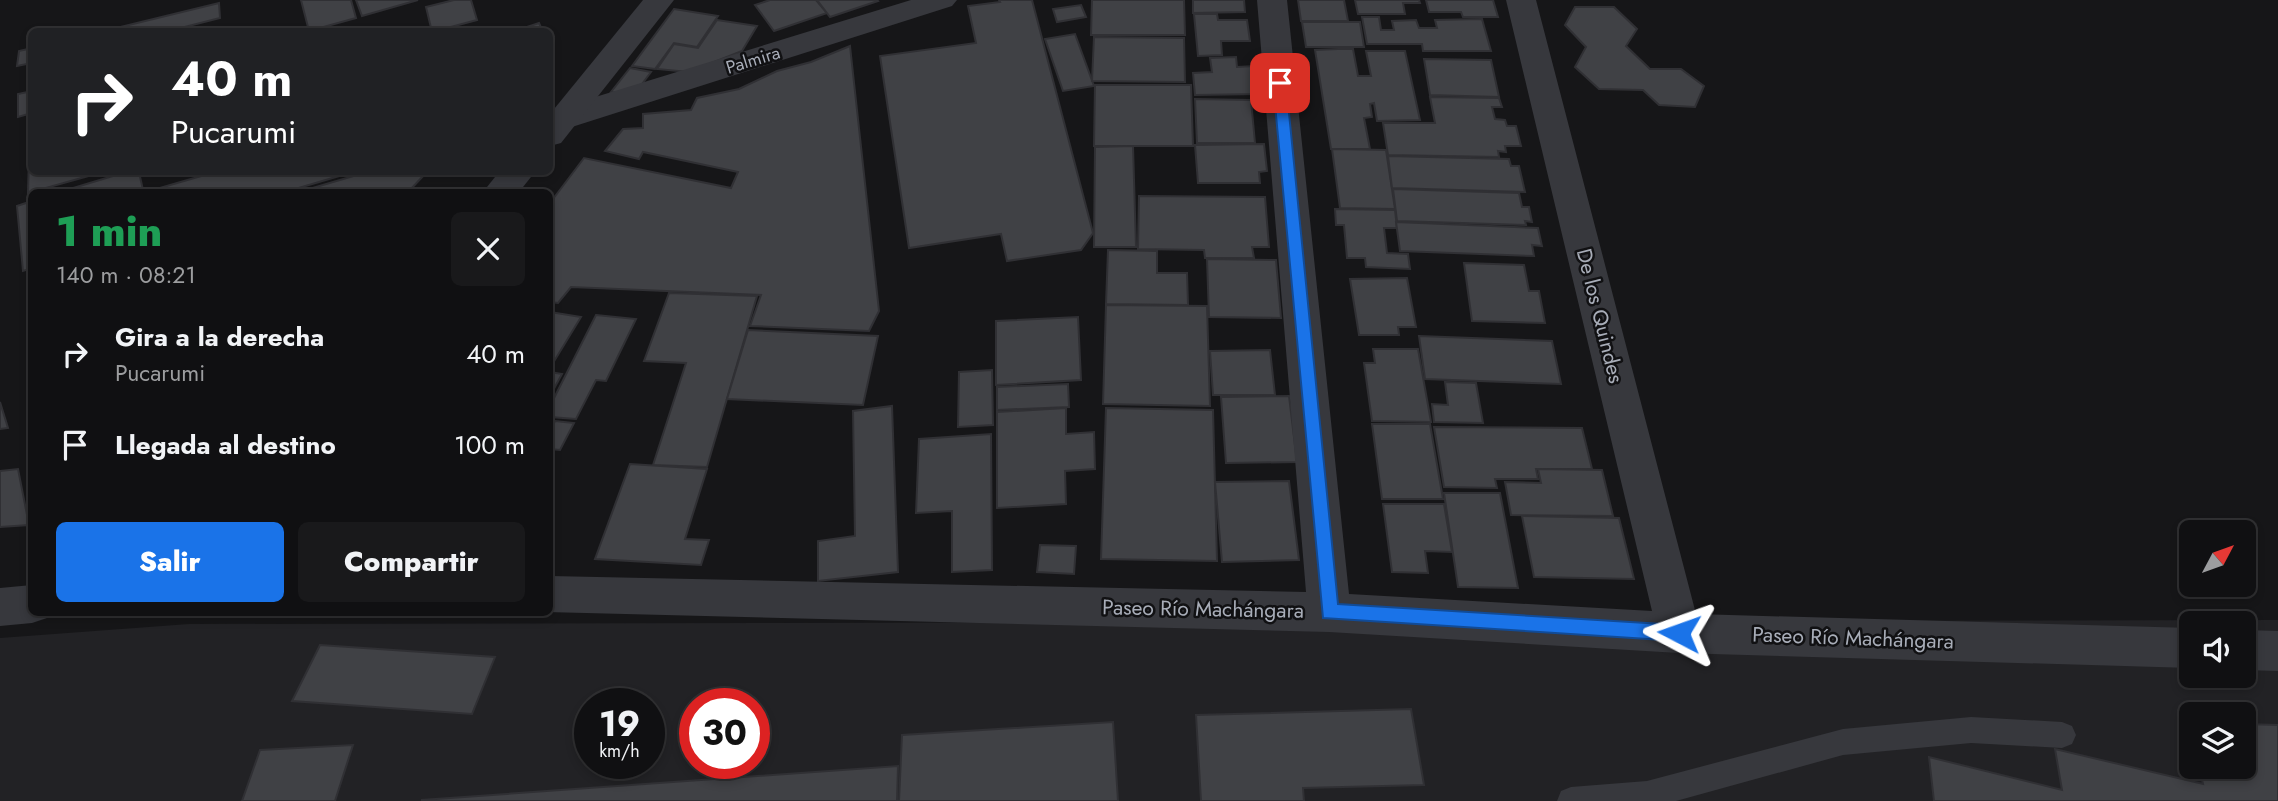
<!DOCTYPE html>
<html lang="es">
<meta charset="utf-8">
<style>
:root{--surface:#101012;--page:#19191b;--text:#f1f3f6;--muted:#9c9d9f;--line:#303032;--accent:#1a73e8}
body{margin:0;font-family:Jost,sans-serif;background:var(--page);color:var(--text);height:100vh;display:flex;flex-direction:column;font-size:26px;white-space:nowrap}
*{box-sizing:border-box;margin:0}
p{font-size:23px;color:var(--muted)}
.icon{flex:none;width:38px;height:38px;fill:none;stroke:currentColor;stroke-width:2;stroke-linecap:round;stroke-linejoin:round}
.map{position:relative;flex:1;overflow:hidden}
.sheet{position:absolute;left:28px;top:189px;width:525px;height:427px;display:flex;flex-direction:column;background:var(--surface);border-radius:10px;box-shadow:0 4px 10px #0003,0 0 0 2px var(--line)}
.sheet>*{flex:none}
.guide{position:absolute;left:28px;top:28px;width:525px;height:147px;border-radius:10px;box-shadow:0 4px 10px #0003,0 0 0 2px var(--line);background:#202124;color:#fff;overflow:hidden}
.needle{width:46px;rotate:49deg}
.fabs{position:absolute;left:2179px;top:520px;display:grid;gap:14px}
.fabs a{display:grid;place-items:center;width:77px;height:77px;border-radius:10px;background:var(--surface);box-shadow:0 4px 10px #0003,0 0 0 2px var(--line);font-size:35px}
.speed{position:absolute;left:574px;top:688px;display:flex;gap:14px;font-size:35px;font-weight:700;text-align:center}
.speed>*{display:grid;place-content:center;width:91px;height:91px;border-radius:50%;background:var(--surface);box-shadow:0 4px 10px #0003,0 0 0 2px var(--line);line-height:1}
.speed small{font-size:18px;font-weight:400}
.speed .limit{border:10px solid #d22;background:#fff;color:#111}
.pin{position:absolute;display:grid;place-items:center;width:60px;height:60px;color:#fff;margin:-30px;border-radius:14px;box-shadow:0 4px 10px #0006}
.me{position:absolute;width:77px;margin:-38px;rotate:274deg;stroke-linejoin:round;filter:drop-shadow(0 0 5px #0008)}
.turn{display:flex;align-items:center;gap:24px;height:147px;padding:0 28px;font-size:32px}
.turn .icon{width:91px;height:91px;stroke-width:2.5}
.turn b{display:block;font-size:49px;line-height:60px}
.round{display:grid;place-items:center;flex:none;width:74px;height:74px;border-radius:10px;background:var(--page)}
.headline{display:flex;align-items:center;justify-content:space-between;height:119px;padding:0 28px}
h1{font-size:42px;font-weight:800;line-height:52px;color:#1e9e55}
.cta{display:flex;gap:14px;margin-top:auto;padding:14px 28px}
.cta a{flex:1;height:80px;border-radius:10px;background:var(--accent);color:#fff;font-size:28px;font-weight:800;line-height:80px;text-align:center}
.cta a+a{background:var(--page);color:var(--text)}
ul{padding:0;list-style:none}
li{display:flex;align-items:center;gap:21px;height:91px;padding:0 28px}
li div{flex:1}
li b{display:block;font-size:26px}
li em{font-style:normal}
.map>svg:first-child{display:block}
.built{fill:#222225;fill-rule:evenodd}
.building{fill:#404145;stroke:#303034;stroke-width:2}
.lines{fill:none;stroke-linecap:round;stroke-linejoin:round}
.service{fill:#37383d;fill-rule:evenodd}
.minor{fill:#37383d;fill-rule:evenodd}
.tertiary{fill:#37383d;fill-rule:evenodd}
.route{fill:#1a73e8;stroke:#114b97;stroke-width:2}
.labels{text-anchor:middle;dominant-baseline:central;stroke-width:5;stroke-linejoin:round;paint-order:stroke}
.far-street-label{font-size:18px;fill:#a8adb8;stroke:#111113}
.street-label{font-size:21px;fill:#a8adb8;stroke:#111113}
</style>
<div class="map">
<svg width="2278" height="801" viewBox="0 0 2278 801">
<rect width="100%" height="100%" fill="#161618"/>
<path class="built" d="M2278 620V801H0V638L189 624ZM2191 623H2244V676H2191ZM590 704H649V763H590ZM695 704H754V763H695ZM2191 714H2244V766H2191Z"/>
<g class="building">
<path d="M301 0H351L356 18 309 31Z"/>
<path d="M356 0H418L362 16Z"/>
<path d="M454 0H471L477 20 432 32 426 7Z"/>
<path d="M770 0H816L827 13 774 31 755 5Z"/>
<path d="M817 0H877L878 1 830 17Z"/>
<path d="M999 0H1032L1093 233 1081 250 1007 261 1001 234 909 248 880 56 976 43 968 6 1000 2Z"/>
<path d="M1092 0H1184L1185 35H1091Z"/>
<path d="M1193 0H1244L1245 12 1193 13Z"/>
<path d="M1298 0H1344L1348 21H1301Z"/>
<path d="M1355 0H1419L1420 3H1403L1405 14H1358Z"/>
<path d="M1426 0H1493L1498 17H1463L1461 12H1429Z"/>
<path d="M219 3 220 18 165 32H100Z"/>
<path d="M1081 5 1086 17 1057 22 1053 9Z"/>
<path d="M1575 7H1614L1637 29 1626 46 1650 69H1681L1704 86 1695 107 1659 105 1643 90 1599 89 1575 67 1586 47 1565 25Z"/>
<path d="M674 9 718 16 697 47 674 43 655 69 632 66Z"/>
<path d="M1194 14H1217L1218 20H1247L1250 41H1221L1222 55 1198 56Z"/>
<path d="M1362 17H1379L1381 30H1394L1392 21 1416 20 1419 28H1437L1435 20 1482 19 1491 51H1423L1422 44H1367Z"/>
<path d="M717 20 757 26 742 51 689 72 657 69 674 44 698 48Z"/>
<path d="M1302 22H1360L1364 47H1306Z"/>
<path d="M539 23 543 32H512Z"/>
<path d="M1075 34 1094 86 1063 91 1045 39Z"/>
<path d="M1094 37 1184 38 1185 82 1092 81Z"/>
<path d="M850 46 879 311 869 331 750 326 761 295 571 287 558 303 550 302V203L584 158 731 188 738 172 643 152 639 159 605 151 623 129 643 128V114L691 110 697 98 739 89 777 71 811 62Z"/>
<path d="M32 48V63L17 66 19 51Z"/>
<path d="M1338 49H1353L1358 76H1371L1366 51H1405L1420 120 1377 121 1374 103 1370 104 1372 117 1364 118 1370 149H1331L1315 50Z"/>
<path d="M1236 57 1237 67 1255 66 1259 94 1195 95 1193 73 1212 72 1210 58Z"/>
<path d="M1424 59 1491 60 1499 97 1430 95Z"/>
<path d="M630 68 651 72 633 96 611 92Z"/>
<path d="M1095 85H1191L1193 146H1094Z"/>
<path d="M32 91V113L18 117V94Z"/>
<path d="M1430 97 1499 98 1502 107H1492L1495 119 1505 120 1507 126H1516L1521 146H1505L1506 152 1498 151 1499 157 1388 155 1383 123H1435Z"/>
<path d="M1195 99 1251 100 1255 143H1197Z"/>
<path d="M1264 144 1267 171 1259 172 1260 183H1198L1195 145Z"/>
<path d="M1133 146 1136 247H1094L1095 147Z"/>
<path d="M1332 149 1386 150 1395 209 1340 208Z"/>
<path d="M32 154V172H103L28 193 29 155Z"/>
<path d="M1388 156 1509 159 1511 166H1519L1525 192 1392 188Z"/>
<path d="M126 172H139L143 190 60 192Z"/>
<path d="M215 172H353L285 192H146Z"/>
<path d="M367 172H427L408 192H299Z"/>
<path d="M1393 189 1519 193 1522 207H1529L1532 222 1525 221 1526 225 1397 221Z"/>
<path d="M1139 196 1265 197 1269 247H1252L1254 258H1205L1204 250 1138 249Z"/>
<path d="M32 201V268L23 271 17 206Z"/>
<path d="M1335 209 1395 210 1397 228H1384L1387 253 1408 254 1410 269 1366 267 1365 258H1347L1344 225H1336Z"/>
<path d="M1396 222 1538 228 1542 246 1532 245 1534 256 1400 251Z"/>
<path d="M1108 250 1157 251V273H1187L1188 305 1106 304Z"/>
<path d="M1207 259 1276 260 1281 318 1209 317Z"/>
<path d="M1464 263 1524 265 1529 291H1539L1545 323 1472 321Z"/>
<path d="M1407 278 1416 327H1398L1399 335H1359L1350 279Z"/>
<path d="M669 293 757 296 707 467 653 465 686 363 644 361Z"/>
<path d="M1106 305 1207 306 1210 406 1103 404Z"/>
<path d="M550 312 581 317 550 368Z"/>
<path d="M596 315 636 319 606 381 596 380 576 419 550 417V406Z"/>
<path d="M1078 317 1081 380 996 385V321Z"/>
<path d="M748 330 878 336 863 405 727 399Z"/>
<path d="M1419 336 1552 341 1561 384 1425 379Z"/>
<path d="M1373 349H1418L1431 422 1372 421 1364 363H1375Z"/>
<path d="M1270 350 1275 395H1213L1210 351Z"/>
<path d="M992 370 993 425 958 427 959 372Z"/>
<path d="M550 372 562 374 550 396Z"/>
<path d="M1445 382 1476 383 1483 423 1434 422 1432 404 1448 405Z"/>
<path d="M1068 384 1069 407 997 410V387Z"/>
<path d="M1289 396 1297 462 1226 463 1221 397Z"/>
<path d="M0 402 8 428 0 429Z"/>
<path d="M892 406 898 572 818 581V541L855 536 853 411Z"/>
<path d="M1066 408V434L1094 432 1095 469 1065 471 1066 504 997 508V412Z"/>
<path d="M1106 408 1213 410 1217 561 1101 559Z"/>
<path d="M555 421 574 423 560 450 550 449V431Z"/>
<path d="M1372 424H1430L1443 499H1382Z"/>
<path d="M1434 427 1582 428 1592 469H1536L1538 479H1495L1497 488 1444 487Z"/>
<path d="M991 434 992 570 952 572V511L916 513 919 439Z"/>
<path d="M630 464 707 469 685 539 709 540 701 565 595 559Z"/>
<path d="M18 469 29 525 0 527V471Z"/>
<path d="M1538 469 1602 470 1613 516 1511 515 1505 482 1541 483Z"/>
<path d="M1289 481 1299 560 1222 562 1215 482Z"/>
<path d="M1444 493H1500L1518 588 1458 587Z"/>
<path d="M1383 504H1444L1452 552 1425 551 1428 573 1392 572Z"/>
<path d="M1522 516 1619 518 1634 579 1534 577Z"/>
<path d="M1040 545 1076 546 1074 574 1037 572Z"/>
<path d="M320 645 495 657 472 714 292 701Z"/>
<path d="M1411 709 1424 785 1303 788 1304 801H1201L1196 715Z"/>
<path d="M1113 722 1118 801H899L902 735Z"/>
<path d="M2244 724 2278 725V801H1934L1929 757 2062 790 2055 749 2203 784 2199 766H2244Z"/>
<path d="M353 745 335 801H242L260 750Z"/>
<path d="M898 766 897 801H422V800Z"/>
</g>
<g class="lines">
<path class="service" d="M1971 717 2062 722 2072 726 2076 735 2072 744 2062 748 1971 743 1843 755 1676 801H1557L1561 791 1571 787 1647 781 1843 729Z"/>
<g class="minor">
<path d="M911 0H957L952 6 575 126 564 129 553 126 550 120 553 110Z"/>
<path d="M1257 0H1287L1349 594 1652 611 1506 0H1536L1696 614 2191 628V668L1679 653 1329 632 546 612H550V576L1306 592Z"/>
<path d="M2244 630 2278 631V671L2244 670Z"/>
</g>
<g class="tertiary">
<path d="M643 0H674L561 143 550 146V114Z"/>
<path d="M499 172H535L519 192H483Z"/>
<path d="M32 585V612H50L47 618 32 623 0 626V588Z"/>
</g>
</g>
<path class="route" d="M1280 79 1286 83 1338 604 1679 625 1685 627 1688 633 1685 639 1679 641 1323 618 1273 83Z"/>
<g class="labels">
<g class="far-street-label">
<text transform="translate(753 60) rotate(-17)">Palmira</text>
</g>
<g class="street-label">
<text transform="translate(1600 316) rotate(76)">De los Quindes</text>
<text transform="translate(1203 609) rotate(1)">Paseo Río Machángara</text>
<text transform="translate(1853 638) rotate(2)">Paseo Río Machángara</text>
</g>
</g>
</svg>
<div class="fabs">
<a><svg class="needle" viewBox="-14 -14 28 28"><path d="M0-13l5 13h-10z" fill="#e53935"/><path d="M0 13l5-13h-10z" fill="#9c9d9f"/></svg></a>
<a><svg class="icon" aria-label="sound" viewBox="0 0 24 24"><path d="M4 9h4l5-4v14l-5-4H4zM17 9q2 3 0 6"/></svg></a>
<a><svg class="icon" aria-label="layers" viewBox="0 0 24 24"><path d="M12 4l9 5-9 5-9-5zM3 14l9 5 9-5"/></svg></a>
</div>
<div class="speed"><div>19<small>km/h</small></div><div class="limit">30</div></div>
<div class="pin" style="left:1280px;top:83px;background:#d93025"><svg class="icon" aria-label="arrive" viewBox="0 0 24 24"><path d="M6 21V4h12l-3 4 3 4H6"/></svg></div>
<svg class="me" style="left:1679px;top:633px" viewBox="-20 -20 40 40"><path d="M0-17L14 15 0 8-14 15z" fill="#1a73e8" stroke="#fff" stroke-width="4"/></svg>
<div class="guide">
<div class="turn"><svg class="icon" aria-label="right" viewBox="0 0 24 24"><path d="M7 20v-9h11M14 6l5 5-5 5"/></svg><div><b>40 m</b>Pucarumi</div></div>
</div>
<section class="sheet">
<div class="headline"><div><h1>1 min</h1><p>140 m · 08:21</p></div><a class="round"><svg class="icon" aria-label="close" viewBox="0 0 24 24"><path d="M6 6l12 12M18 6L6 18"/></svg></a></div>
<ul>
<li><svg class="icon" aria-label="right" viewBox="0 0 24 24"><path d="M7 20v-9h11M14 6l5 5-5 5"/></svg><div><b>Gira a la derecha</b><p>Pucarumi</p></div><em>40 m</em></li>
<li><svg class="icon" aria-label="arrive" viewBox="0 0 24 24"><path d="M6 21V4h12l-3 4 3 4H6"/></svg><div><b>Llegada al destino</b></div><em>100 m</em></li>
</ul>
<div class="cta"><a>Salir</a><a>Compartir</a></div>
</section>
</div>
